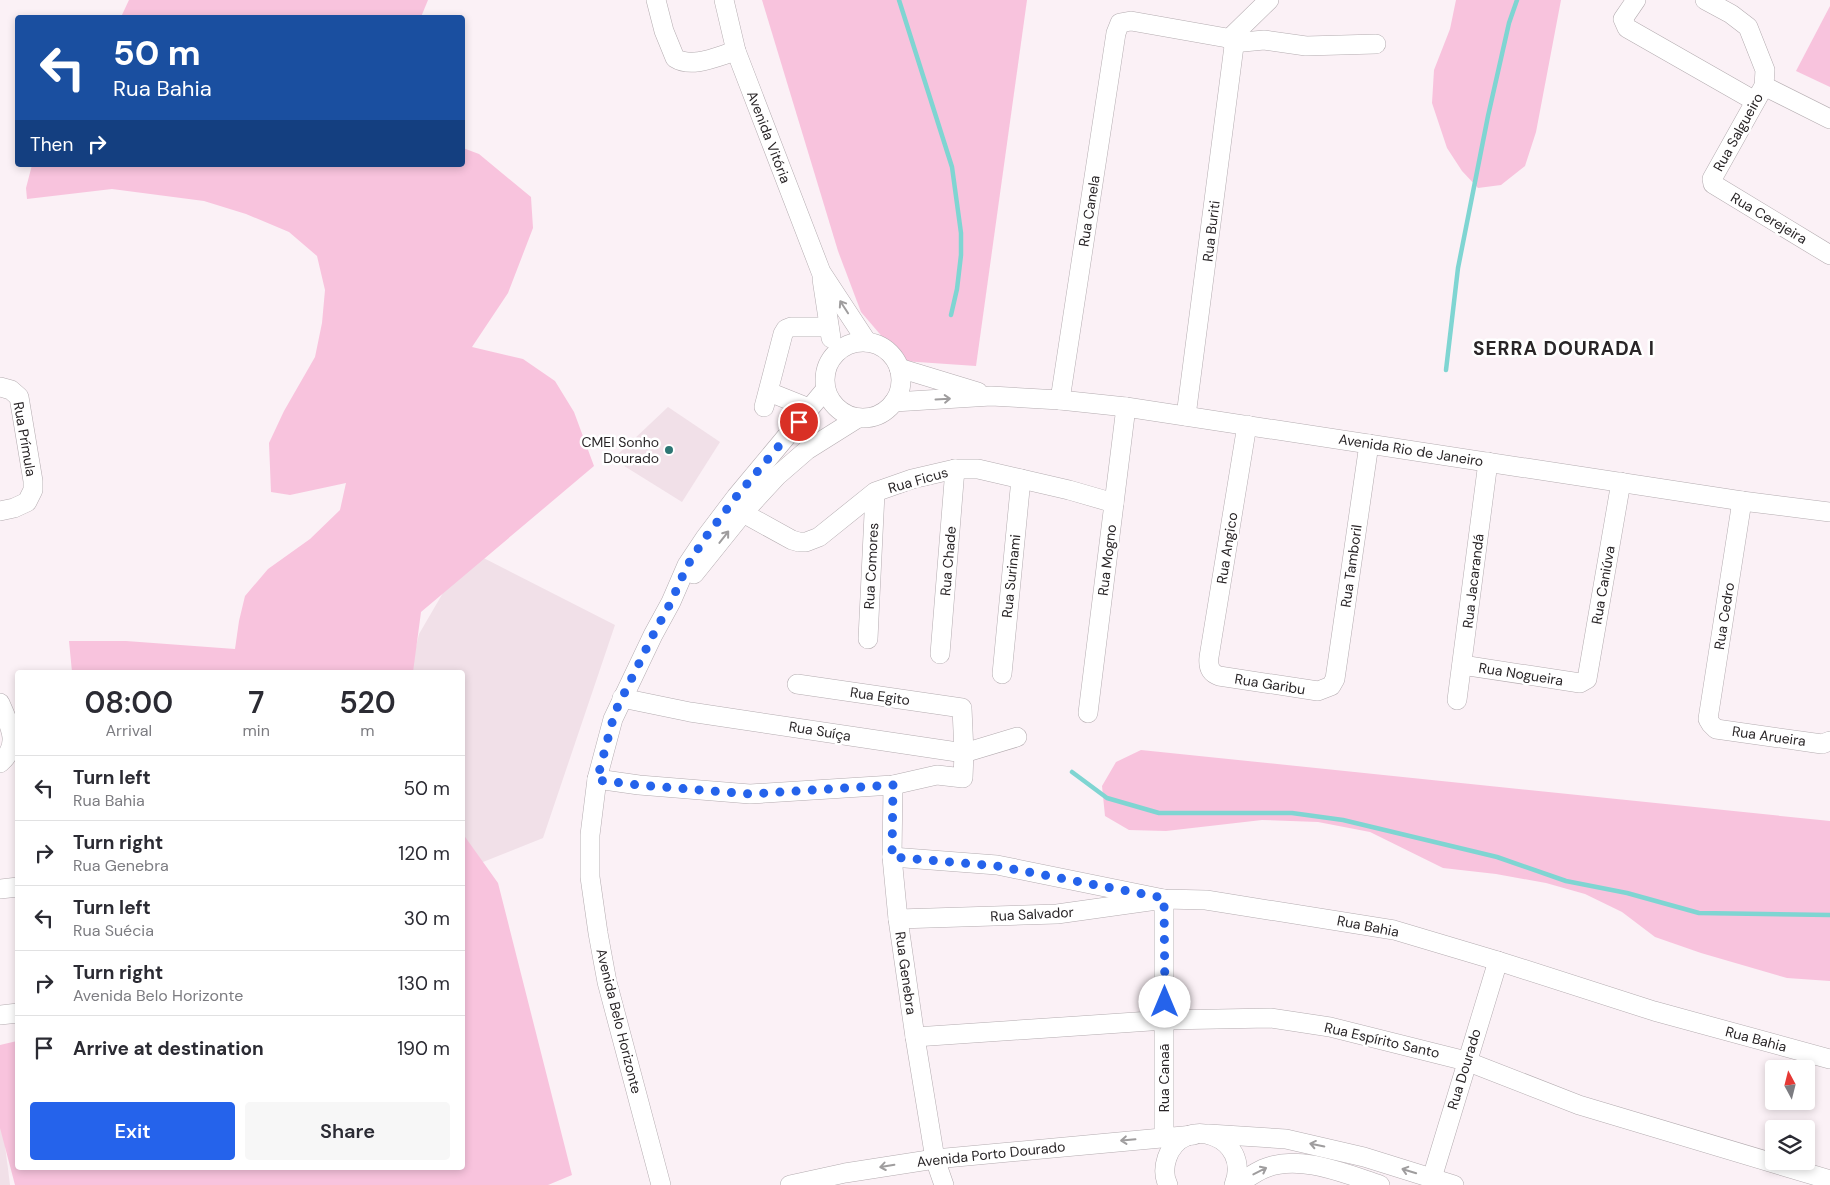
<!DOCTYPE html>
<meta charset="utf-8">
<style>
:root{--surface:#fff;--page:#f7f7f7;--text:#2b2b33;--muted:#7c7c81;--line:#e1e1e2;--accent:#2563eb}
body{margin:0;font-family:"DM Sans",sans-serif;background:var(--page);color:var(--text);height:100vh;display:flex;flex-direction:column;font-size:19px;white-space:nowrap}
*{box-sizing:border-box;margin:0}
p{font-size:16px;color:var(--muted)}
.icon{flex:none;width:28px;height:28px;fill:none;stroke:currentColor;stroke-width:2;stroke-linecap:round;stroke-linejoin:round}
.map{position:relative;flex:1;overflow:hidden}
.drawer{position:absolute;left:15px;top:670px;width:450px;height:500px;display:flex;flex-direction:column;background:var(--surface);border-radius:5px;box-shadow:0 2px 8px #0003}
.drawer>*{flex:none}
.guide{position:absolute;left:15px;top:15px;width:450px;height:152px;border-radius:5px;box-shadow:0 2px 8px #0003;background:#1a4fa0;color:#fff;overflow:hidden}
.needle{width:32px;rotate:353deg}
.buttons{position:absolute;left:1765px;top:1060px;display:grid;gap:10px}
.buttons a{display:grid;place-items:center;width:50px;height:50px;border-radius:5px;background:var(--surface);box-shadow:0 2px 8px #0003;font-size:25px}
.pin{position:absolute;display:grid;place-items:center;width:42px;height:42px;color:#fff;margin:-21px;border:2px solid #fff;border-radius:50%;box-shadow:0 1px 5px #0007}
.me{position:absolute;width:55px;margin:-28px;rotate:0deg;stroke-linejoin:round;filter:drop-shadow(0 0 4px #0008)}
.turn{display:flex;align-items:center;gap:18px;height:105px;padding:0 15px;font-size:22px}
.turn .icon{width:65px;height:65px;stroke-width:2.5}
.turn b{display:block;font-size:35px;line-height:42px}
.then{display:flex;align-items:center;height:48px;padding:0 15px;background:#0003;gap:10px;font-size:19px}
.eta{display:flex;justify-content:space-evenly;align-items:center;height:85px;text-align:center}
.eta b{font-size:30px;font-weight:600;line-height:35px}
.cta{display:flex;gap:10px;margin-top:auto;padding:10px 15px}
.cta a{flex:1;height:58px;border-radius:5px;background:var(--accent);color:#fff;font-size:20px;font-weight:600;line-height:58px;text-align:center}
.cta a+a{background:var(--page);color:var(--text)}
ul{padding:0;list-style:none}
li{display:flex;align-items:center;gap:15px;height:65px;padding:0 15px;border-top:1px solid var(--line)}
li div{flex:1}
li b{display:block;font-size:19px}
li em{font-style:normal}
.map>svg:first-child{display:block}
.built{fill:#f1e0e8}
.green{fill:#f8c3dd}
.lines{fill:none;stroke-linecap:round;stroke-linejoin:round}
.stream{stroke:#7fd5d2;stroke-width:4.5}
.minor-casing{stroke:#b4acb0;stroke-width:20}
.minor{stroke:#fff;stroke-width:19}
.oneway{stroke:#9f9d9e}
.route{stroke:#2563eb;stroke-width:9;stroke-dasharray:0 16.2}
.poi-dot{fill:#2d7674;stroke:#fff;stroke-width:2}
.labels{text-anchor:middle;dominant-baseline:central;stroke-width:5;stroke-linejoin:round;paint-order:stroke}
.street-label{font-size:14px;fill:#292527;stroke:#fff}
.poi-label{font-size:14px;fill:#292527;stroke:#fff;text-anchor:end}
.district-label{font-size:19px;font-weight:bold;letter-spacing:1px;fill:#292527;stroke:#fff}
</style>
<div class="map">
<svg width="1830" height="1185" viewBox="0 0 1830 1185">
<rect width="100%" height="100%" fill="#fbf1f6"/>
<g class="built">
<path d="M668 407 720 442 682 502 613 459Z"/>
<path d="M468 550 615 625 543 838 473 866 463 847 462 672H410L419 634Z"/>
<path d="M0 1106 10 1185H0Z"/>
</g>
<g class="green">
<path d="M129 0H428L421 17H121Z"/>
<path d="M762 0H1027L976 366 903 361 861 312 838 251Z"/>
<path d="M1456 0H1561L1536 132 1525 166 1501 185 1478 188 1462 171 1447 148 1432 103 1434 70 1450 29Z"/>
<path d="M1830 6V87L1796 71Z"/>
<path d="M463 148 479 154 531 197 533 228 508 293 472 347 523 359 555 381 574 412 594 466 421 612 413 672H72L69 641H126L235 649 239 621 245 596 268 569 310 539 340 510 346 483 290 495 271 492 269 443 284 411 315 357 322 323 325 290 317 256 289 232 246 214 204 201 112 189 27 199 26 188 32 165H462Z"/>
<path d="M1141 750 1830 821V981L1787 978 1701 953 1655 937 1622 912 1585 894 1546 883 1496 874 1443 868 1370 832 1318 822 1262 820 1166 831 1129 830 1105 816 1102 786 1116 762Z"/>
<path d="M463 834 498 883 572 1175 548 1185H15L0 1128V1045L17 1041 18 1168H462Z"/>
</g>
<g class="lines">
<g class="stream">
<path d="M899 0 952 167 961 233V255L957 289 951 315"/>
<path d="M1446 370 1458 268 1488 116 1509 23 1517 0"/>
<path d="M1072 772 1107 798 1159 813H1292L1343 820 1497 857 1566 881 1627 893 1699 913 1830 915"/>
</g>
<defs>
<g id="minor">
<path d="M656 0 664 31 675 58C692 69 718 56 736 51"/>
<path d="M724 0 736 51 821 272 867 342"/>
<path d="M1636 0 1623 19 1627 28 1755 101"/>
<path d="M1705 0 1731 14 1748 27 1765 70 1764 86 1712 179 1713 184 1830 255"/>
<path d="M1229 39 1269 0"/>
<path d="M1233 43 1264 40 1306 46 1376 44"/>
<path d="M1764 86 1830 119"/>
<path d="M822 279 831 338"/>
<circle cx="863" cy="380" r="38"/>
<path d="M899 368 978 392"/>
<path d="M0 387 11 390 19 397 33 481V490L27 502 14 508 0 511"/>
<path d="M769 392 809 408"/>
<path d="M1060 400 1116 33 1120 23 1131 21 1227 38 1232 41 1234 46 1186 416"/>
<path d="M894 402 991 396 1060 400 1126 407 1742 501 1830 512"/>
<path d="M764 407 783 334 786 329 791 327H829"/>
<path d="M1247 425 1209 657C1208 666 1210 673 1219 676L1318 691 1331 686 1335 679 1369 444"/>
<path d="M1742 501 1708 719 1711 724 1716 729 1822 744 1830 741"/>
<path d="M743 513 792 540 799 542H806L819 537 875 492 912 479 955 469H978L1069 490 1114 503"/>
<path d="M694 574 743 513 777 476 807 450 858 418"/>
<path d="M868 639 875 493"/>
<path d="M940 654 955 469"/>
<path d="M1462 665 1580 683 1587 679 1621 482"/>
<path d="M1002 674 1021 479"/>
<path d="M622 698 690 712 964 753 1017 737"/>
<path d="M1457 700 1488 462"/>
<path d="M0 703C9 725 22 744 0 763"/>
<path d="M1088 713 1126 407"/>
<path d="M597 779 639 785 750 794 893 785 937 775 963 778 964 753 962 708 797 684"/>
<path d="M893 785 892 857 898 919 915 1037 935 1159 944 1185"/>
<path d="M892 857 997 865 1164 899 1206 900 1394 930 1498 961 1654 1011 1830 1059"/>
<path d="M0 889 18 887"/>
<path d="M898 919 1057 914 1164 899V1137"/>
<path d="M0 1015 18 1013"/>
<path d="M915 1037 1165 1020 1270 1018 1330 1027 1466 1061 1579 1105 1830 1180"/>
<path d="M1209 1134 1286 1139 1364 1157 1454 1185"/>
<path d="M1432 1178 1498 961"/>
<path d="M661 1185 607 982 598 933 590 877V835L597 779 613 719 653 635 671 602 687 565 705 538 736 497 825 390"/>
<path d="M790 1185 845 1173 935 1159 1194 1135"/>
<path d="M1168 1185C1164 1177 1164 1167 1167 1158 1183 1112 1253 1137 1234 1185"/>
<path d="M1236 1185C1245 1180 1254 1173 1263 1169 1298 1153 1346 1174 1380 1185"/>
</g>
</defs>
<use href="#minor" class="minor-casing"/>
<use href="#minor" class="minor"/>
</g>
<defs><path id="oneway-shaft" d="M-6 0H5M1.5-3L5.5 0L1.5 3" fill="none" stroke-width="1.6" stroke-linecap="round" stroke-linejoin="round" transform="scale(1.25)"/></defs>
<g class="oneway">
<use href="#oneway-shaft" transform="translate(844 307) rotate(-123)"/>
<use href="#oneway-shaft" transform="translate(943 399) rotate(-3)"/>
<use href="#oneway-shaft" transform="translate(724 537) rotate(-52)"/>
<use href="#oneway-shaft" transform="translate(1128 1140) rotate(175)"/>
<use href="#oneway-shaft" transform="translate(1317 1145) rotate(-168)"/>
<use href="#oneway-shaft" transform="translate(887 1166) rotate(171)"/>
<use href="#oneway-shaft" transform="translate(1260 1171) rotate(-27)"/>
<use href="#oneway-shaft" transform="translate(1409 1171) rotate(-163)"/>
</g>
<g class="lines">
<path class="route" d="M799 422 736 497 705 538 687 566 671 602 653 635 617 708 613 719 597 780 638 785 750 794 893 785 892 857 997 866 1164 898 1165 1002"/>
</g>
<circle class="poi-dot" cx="669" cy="450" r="5"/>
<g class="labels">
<g class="street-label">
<text transform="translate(1738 132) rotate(-61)">Rua Salgueiro</text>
<text transform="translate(769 137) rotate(69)">Avenida Vitória</text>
<text transform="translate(1089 211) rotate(-81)">Rua Canela</text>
<text transform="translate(1769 218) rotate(31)">Rua Cerejeira</text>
<text transform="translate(1211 231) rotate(-83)">Rua Buriti</text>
<text transform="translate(25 439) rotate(80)">Rua Prímula</text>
<text transform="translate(1411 450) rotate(9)">Avenida Rio de Janeiro</text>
<text transform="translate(918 480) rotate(-16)">Rua Ficus</text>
<text transform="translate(1227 548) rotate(-81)">Rua Angico</text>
<text transform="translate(1107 560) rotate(-83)">Rua Mogno</text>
<text transform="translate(948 561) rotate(-85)">Rua Chade</text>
<text transform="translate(871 566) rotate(-87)">Rua Comores</text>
<text transform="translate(1351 566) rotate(-82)">Rua Tamboril</text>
<text transform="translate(1011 576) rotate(-84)">Rua Surinami</text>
<text transform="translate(1473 581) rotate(-83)">Rua Jacarandá</text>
<text transform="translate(1603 585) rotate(-80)">Rua Caniúva</text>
<text transform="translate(1724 616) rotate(-81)">Rua Cedro</text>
<text transform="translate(1521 674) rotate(9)">Rua Nogueira</text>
<text transform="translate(1270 684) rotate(9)">Rua Garibu</text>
<text transform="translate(880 696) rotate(8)">Rua Egito</text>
<text transform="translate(820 731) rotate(9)">Rua Suíça</text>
<text transform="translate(1769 736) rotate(8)">Rua Arueira</text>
<text transform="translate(1032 914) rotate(-3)">Rua Salvador</text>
<text transform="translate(1368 926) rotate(11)">Rua Bahia</text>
<text transform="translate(906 973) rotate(82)">Rua Genebra</text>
<text transform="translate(619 1021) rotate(76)">Avenida Belo Horizonte</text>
<text transform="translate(1756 1039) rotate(15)">Rua Bahia</text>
<text transform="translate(1382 1040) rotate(13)">Rua Espírito Santo</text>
<text transform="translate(1464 1069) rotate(-73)">Rua Dourado</text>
<text transform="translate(1164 1078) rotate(-90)">Rua Canaã</text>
<text transform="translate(991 1154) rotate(-6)">Avenida Porto Dourado</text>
</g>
<g class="poi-label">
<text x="659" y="442">CMEI Sonho<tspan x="659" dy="16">Dourado</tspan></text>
</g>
<g class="district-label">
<text x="1564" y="348">SERRA DOURADA I</text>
</g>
</g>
</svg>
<div class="buttons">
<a><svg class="needle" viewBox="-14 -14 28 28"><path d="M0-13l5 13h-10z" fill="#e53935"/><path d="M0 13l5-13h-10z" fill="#7c7c81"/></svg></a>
<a><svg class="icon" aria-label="layers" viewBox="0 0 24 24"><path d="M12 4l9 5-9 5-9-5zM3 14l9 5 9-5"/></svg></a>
</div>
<div class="pin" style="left:799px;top:422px;background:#d93025"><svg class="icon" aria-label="arrive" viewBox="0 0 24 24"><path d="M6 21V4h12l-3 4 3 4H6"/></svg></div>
<svg class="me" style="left:1165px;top:1002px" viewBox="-20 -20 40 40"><circle r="19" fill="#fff"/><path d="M0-13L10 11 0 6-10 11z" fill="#2563eb"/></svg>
<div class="guide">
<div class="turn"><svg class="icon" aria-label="left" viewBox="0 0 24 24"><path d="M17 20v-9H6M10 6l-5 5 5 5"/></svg><div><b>50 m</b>Rua Bahia</div></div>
<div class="then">Then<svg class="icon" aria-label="right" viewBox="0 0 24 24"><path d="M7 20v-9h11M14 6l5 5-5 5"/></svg></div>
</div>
<section class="drawer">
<div class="eta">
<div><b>08:00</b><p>Arrival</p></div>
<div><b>7</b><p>min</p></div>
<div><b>520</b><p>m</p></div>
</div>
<ul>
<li><svg class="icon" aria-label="left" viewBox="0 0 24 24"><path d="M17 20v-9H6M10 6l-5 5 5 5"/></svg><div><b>Turn left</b><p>Rua Bahia</p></div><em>50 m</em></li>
<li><svg class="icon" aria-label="right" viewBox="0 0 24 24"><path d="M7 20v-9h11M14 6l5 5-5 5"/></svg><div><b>Turn right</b><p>Rua Genebra</p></div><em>120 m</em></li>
<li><svg class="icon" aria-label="left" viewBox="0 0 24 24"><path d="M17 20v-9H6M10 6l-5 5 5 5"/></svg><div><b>Turn left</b><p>Rua Suécia</p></div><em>30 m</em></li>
<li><svg class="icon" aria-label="right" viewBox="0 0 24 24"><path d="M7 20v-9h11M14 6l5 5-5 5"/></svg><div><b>Turn right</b><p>Avenida Belo Horizonte</p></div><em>130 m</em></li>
<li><svg class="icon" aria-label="arrive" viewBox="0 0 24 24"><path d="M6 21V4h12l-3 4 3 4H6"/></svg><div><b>Arrive at destination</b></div><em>190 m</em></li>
</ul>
<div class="cta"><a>Exit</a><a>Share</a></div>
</section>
</div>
